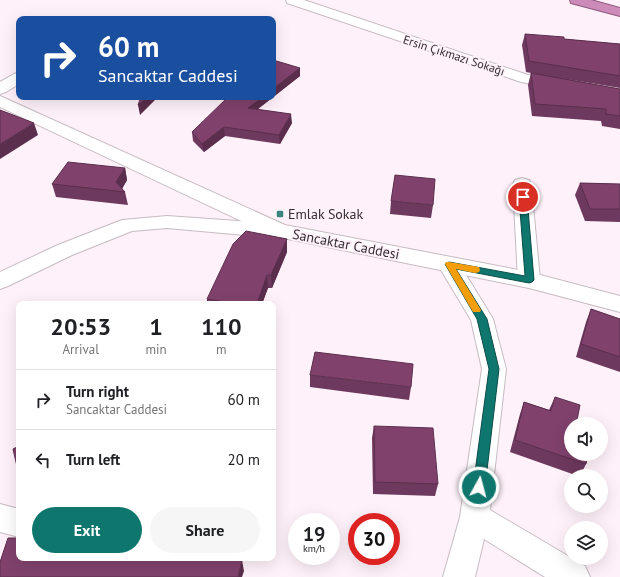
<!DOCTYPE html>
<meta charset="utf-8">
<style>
:root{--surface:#fff;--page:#f6f6f6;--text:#202124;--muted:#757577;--line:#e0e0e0;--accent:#0f766e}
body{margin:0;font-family:"PT Sans",sans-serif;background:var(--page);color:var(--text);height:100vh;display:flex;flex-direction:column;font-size:15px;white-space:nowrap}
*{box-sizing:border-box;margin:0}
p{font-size:13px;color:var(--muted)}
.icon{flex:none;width:22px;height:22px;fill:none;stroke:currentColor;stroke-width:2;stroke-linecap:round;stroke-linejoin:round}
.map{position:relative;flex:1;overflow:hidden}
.details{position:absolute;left:16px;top:301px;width:260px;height:260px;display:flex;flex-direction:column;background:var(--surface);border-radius:8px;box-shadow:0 4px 16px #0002}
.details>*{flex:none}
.hud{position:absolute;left:16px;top:16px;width:260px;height:84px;border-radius:8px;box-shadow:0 4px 16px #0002;background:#1a4fa0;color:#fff;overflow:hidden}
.tools{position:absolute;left:564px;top:417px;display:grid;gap:8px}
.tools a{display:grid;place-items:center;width:44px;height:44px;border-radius:50%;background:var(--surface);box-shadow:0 4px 16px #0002;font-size:20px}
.speed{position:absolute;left:288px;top:513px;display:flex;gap:8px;font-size:20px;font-weight:700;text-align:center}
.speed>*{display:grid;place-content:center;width:52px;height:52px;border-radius:50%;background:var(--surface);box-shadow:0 4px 16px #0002;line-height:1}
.speed small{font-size:10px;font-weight:400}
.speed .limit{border:6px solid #d22;background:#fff;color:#111}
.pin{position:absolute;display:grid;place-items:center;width:34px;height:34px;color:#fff;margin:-17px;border:2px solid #fff;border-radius:50%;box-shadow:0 1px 4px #0007}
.me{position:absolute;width:44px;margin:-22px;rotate:7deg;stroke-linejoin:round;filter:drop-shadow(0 0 3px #0008)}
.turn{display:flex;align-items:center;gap:14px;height:84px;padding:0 16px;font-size:18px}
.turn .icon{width:52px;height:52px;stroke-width:2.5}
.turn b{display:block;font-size:28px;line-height:34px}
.eta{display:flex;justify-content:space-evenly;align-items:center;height:68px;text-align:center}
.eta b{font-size:24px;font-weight:700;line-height:28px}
.cta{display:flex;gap:8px;margin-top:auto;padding:8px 16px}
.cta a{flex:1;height:46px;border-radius:24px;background:var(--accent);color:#fff;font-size:16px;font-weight:700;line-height:46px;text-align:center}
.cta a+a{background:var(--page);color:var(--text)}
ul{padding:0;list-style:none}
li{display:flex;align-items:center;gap:12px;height:60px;padding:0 16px;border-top:1px solid var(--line)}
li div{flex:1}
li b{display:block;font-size:15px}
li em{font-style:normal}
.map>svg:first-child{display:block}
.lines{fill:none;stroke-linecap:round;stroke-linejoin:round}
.minor-casing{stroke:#c7bbc2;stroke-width:2}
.tertiary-casing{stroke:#c7bbc2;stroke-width:2}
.trunk-casing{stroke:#8e587d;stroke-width:2}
.minor{fill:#fff;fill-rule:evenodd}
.tertiary{fill:#fff;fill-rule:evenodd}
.trunk{fill:#cc8bb8;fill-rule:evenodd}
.wall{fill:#6e395e}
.shaded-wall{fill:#5a2e4c}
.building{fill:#80426d;stroke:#5a2e4c}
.route{fill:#0f766e;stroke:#0a4d48}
.slow{fill:#f59e0b}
.poi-dot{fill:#3c847f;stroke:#fef1f9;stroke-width:1.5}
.labels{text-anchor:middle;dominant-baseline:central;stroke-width:4;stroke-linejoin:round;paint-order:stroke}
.far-street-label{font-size:12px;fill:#322e30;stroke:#fef1f9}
.poi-label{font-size:14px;fill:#322e30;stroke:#fef1f9;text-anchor:start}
.street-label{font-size:14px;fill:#322e30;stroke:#fef1f9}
</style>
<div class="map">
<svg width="620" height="577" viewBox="0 0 620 577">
<rect width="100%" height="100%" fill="#fef1f9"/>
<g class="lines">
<defs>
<g id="minor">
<path d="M286 0H304L528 75 563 81 566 84 563 87 558 89 521 82 287 3Z"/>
<path d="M19 72V84L6 92 0 94V82L14 74Z"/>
<path d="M522 178 529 180 531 184 540 280 537 285 529 288 521 285 518 280 513 184 515 180Z"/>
<path d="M167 216 280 224 287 226 290 231 287 236 280 238 167 228 132 231 72 255 8 286 0 289V272L58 245 122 220Z"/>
<path d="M449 258 457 260 493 319 506 369 490 510 585 566 590 577H545L484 539 475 577H443L460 517 482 369 471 320 438 265 441 260Z"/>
<path d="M0 504 19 509V537L0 532Z"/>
</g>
<path id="tertiary" d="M0 96 285 225 529 272 620 296V312L529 288 273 236 0 107Z"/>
<path id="trunk" d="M570 0H591L620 8V16L571 3Z"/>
</defs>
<use href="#minor" class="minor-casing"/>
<use href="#tertiary" class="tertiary-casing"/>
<use href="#trunk" class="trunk-casing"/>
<use href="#minor" class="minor"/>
<use href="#tertiary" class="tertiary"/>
<use href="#trunk" class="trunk"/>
</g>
<g class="wall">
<path d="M525 34 564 39 620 44V88L560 78 620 89V129L602 126 601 121 532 116 528 85 531 73 526 72 522 45Z"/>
<path d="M300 68V76L258 109 292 123 280 144 225 136 204 152 193 141 192 132Z"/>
<path d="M125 168 127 180 122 189 125 192 128 205 56 197 52 184Z"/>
<path d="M580 183 620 184V222L585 221 575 195Z"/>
<path d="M391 201 433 205 431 218 390 214Z"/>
<path d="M287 239V252L272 288H268L262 304H207V299Z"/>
<path d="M591 309 620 319V372L576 357 586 322Z"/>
<path d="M310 375 411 387 409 400 310 387Z"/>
<path d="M555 397 577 420 586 464 580 476H578L510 452 520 414 524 402 549 410Z"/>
<path d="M374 426 438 484 435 496 373 494 372 438Z"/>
</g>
<g class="shaded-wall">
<path d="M300 68V76L249 116 248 108 263 97H273V89Z"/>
<path d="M147 97H158L140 115 138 105Z"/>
<path d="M291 114 292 123 280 144 279 135Z"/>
<path d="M34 123 38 135 0 159V144Z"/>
<path d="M224 127 225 136 204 152 202 144Z"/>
<path d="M125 168 127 180 120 192 116 182Z"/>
<path d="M287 239V252L272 288 271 275Z"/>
<path d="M267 275 268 288 262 304H257Z"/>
<path d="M242 560 244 571 242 577H238Z"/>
</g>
<g class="building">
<path d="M525 34 564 37V39L620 44V76L529 61Z"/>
<path d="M273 60 300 68 273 89Z"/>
<path d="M531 73 620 89V116L606 114V109L535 104Z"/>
<path d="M141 97H147L138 105Z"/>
<path d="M228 97H263L248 108 291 114 279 135 224 127 202 144 192 132Z"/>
<path d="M0 110 34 123 0 144Z"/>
<path d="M68 162 125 168 116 182 125 192 52 184Z"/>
<path d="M395 175 435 179 433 205 391 201Z"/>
<path d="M580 183 620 184V209H590Z"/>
<path d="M246 231 287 239 271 275H267L257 304H236L207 299 233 244Z"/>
<path d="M591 309 620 319V357L581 344Z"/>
<path d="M315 352 413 364 411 387 310 375Z"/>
<path d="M19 370V380L17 371Z"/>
<path d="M555 397 580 405 577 420 591 424H571V454H588L586 464 515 440 524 402 551 411Z"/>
<path d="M374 426 433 428 438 484 375 482Z"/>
<path d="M19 446V475L13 449Z"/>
<path d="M8 538H19V558H229L242 560 238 577H0V562Z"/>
</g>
<path class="route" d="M523 195 527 197 534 280 532 282 529 283 456 269 487 319 499 369 485 487 483 491 479 493 475 491 473 487 489 369 477 319 445 264 449 262 525 276 519 197Z"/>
<path class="slow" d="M446 262H449L479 267 480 270 479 272 475 273 456 269 481 310 480 312H473L445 264Z"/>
<rect class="poi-dot" x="276" y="210" width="8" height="8" rx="2"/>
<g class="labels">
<g class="far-street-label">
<text transform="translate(454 55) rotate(18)">Ersin Çıkmazı Sokağı</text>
</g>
<g class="poi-label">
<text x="288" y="214">Emlak Sokak</text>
</g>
<g class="street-label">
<text transform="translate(346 244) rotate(11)">Sancaktar Caddesi</text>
</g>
</g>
</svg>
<div class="tools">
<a><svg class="icon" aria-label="sound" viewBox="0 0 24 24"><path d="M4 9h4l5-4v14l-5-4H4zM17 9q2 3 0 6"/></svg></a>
<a><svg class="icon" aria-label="search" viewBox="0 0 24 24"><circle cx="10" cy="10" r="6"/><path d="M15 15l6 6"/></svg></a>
<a><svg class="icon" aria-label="layers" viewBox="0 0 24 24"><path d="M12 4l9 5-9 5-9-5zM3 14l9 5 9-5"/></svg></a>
</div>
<div class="speed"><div>19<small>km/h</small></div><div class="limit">30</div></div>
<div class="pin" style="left:523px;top:197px;background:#d93025"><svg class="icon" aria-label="arrive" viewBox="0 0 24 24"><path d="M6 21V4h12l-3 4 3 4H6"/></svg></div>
<svg class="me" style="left:479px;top:487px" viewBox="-20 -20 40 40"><circle r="17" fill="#0f766e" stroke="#fff" stroke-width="3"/><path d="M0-11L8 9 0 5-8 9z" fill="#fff"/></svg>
<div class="hud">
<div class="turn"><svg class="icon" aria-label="right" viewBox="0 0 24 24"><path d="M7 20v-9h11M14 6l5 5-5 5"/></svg><div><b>60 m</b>Sancaktar Caddesi</div></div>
</div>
<section class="details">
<div class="eta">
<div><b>20:53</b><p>Arrival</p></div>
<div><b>1</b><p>min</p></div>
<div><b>110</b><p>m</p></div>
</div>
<ul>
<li><svg class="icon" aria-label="right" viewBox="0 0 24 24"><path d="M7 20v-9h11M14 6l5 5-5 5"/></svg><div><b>Turn right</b><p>Sancaktar Caddesi</p></div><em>60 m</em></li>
<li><svg class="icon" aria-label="left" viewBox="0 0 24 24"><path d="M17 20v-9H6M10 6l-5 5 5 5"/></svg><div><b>Turn left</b></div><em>20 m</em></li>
</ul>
<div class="cta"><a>Exit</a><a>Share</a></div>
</section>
</div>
